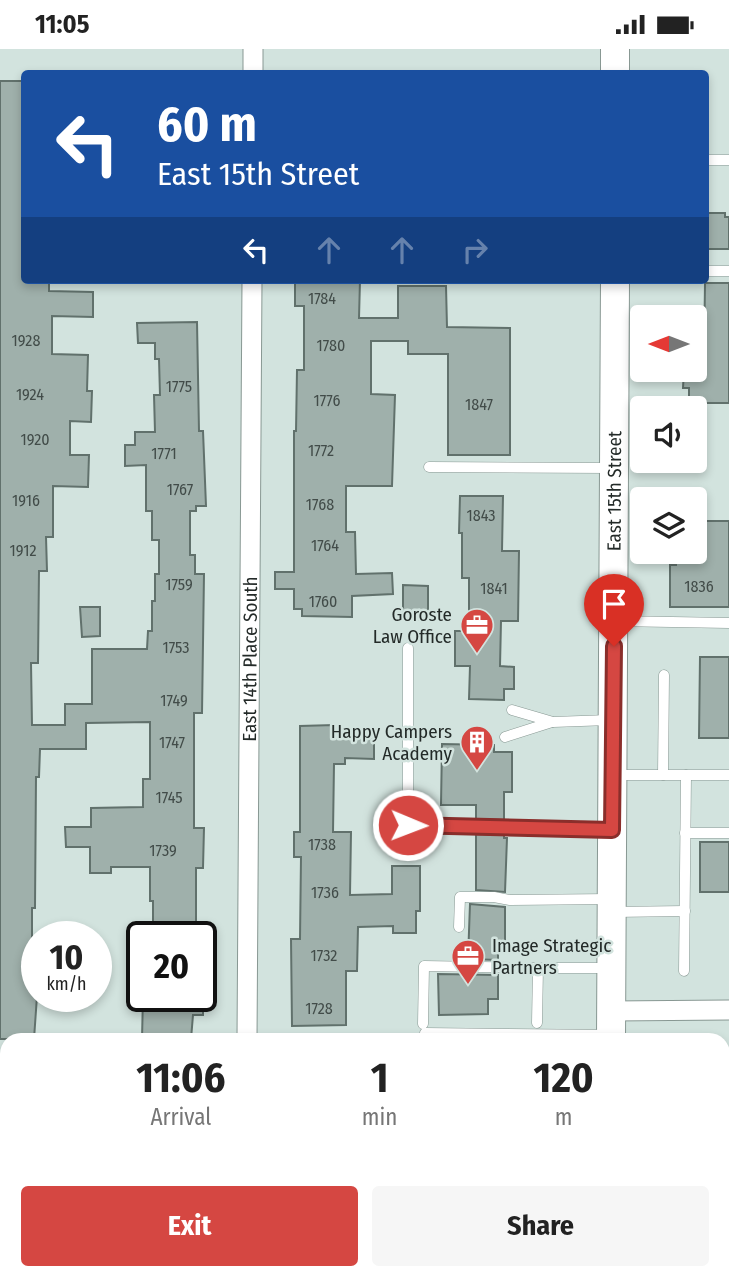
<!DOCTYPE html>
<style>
:root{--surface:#fff;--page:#f6f6f6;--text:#222;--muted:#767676;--accent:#d54742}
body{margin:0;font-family:"Fira Sans Condensed",sans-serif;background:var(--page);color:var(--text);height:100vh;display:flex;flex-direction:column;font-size:26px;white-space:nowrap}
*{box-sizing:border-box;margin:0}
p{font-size:23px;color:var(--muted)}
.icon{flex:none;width:38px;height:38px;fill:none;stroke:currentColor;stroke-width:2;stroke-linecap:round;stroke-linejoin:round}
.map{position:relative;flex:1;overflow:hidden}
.sheet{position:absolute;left:0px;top:984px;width:730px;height:247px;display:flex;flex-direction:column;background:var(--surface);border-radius:21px 21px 0 0;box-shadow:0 4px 10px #0003}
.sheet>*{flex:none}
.banner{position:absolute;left:21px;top:21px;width:688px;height:214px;border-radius:7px;box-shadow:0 4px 10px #0003;background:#1a4fa0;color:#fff;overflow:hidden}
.needle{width:46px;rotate:270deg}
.controls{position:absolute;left:630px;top:256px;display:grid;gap:14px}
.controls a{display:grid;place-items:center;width:77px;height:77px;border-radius:7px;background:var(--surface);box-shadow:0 4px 10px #0003;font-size:35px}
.speed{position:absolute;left:21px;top:872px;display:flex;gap:14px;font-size:35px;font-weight:700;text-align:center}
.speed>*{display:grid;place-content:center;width:91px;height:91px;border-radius:50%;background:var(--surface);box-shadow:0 4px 10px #0003;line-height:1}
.speed small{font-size:18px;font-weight:400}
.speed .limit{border:4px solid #111;border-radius:10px;background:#fff;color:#111}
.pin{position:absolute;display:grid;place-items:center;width:60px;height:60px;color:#fff;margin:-72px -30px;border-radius:50% 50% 50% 0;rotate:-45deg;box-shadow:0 0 7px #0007}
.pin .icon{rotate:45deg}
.me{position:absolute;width:77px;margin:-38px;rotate:91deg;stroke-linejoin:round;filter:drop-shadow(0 0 5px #0008)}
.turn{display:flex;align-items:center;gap:24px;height:147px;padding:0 21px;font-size:32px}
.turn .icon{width:91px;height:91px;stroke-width:2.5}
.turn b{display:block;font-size:49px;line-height:60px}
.lanes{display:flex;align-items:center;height:66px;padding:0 21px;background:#0003;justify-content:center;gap:35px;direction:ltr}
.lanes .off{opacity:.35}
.eta{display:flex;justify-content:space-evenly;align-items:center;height:119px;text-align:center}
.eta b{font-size:42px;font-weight:700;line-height:49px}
.action{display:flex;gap:14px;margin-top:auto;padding:14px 21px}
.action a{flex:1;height:80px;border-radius:7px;background:var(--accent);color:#fff;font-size:28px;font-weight:700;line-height:80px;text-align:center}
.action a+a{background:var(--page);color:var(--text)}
.status{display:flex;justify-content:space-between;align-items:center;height:49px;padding:0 35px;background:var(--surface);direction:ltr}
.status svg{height:19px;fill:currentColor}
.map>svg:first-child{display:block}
.building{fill:#9fb0ab;stroke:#61716c;stroke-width:2}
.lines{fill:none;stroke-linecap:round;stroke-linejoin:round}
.service-casing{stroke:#889893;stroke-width:11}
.minor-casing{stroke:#889893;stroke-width:21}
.secondary-casing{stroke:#889893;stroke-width:30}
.service{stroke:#fff;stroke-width:10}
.minor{stroke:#fff;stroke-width:19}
.secondary{stroke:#fff;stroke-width:28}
.route-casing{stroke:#8a2e2b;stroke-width:18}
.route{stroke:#d54742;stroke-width:12}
.labels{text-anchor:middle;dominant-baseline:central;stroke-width:5;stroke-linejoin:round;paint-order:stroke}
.number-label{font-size:16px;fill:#424c49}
.street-label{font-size:19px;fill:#232a28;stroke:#d2e3de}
.poi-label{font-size:19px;fill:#232a28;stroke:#d2e3de;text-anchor:end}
</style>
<div class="status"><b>11:05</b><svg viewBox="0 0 49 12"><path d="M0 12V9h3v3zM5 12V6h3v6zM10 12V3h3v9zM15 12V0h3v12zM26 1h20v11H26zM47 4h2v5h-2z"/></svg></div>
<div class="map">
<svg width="729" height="1230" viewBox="0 0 729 1230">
<rect width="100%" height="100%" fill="#d2e3de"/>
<g class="building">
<path d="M0 32H24V231H49V242L93 243V268L52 267V305L88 306 87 342H92L91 373 70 372V406H89L88 438 53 437V488H46L47 522H39L38 614H31L32 676H65V655H92V600H147L148 582H152V552H155V525H159V491H152V462H146V416L125 417V396H135V383H155L154 346H160L159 310H155V294H138L137 274 197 273 199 382H203L206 457H196V462H190V506H195V525H204L202 664H194V779H204L203 819H196V887H157V877H153V852H150V818H111V824H90V798H66L65 778H91V759L143 758V730H150V673L86 674V700H40L39 728H36L35 859H32V893H35L34 936H37V947L34 990H0Z"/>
<path d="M705 164H725V168H729V200H705Z"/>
<path d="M295 231H360L359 269H398V237H446L447 278 510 279V406H448V305H408V292H371V345L395 346 392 437H346V483H355L356 525 392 524 393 545 352 547V568L302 567V560H294V540H275V523H294V382H296L297 321H304V257H295Z"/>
<path d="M705 234H729V354H689V339H683L684 320H695V307L704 308Z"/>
<path d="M460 447H503L502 502H519L518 572H501L500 617 514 618V640H504V651L469 650 470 617H455V582H469V529H462V484H459Z"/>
<path d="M695 472H729V558H670V516H676V502H695Z"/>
<path d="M403 536 428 537V571L403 570Z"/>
<path d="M80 558H100V587L82 588Z"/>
<path d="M700 608H729V689H699Z"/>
<path d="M334 676V685H374V710L345 709V715H334L333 783H351L350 846 392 845V817H420V862H416V884H393V877L358 878 357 922H346V976L292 977 291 890H300L301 808H294V783H300V677Z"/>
<path d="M442 695 494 696V703H512V743H504V771L476 770V756H441Z"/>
<path d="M476 785 504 786V789H507L505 843 476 841Z"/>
<rect x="700" y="793" width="29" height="50"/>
<path d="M470 855 505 858V903H498V911L468 910Z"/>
<path d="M438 925 498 926V950H488V965L439 966Z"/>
<path d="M143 947H203V966H193L191 990H142Z"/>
</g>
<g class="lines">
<defs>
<g id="service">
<path d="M705 111H729"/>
<path d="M705 222H729"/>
<path d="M429 418 610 419"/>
<path d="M614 572 729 574"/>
<path d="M408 599V776L608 781"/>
<path d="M512 661 553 673 609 671"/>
<path d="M505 688 552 673"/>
<path d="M613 726H729"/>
<path d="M663 726 664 626"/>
<path d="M685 784H729"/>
<path d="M613 863 685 862"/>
<path d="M459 878 460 848H494L510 851 611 850"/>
<path d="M684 922 686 726"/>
<path d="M537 974 538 919H609"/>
<path d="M423 975 424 917 538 919"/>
<path d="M425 990V984L610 986"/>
<path d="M312 1223V1230"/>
<path d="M375 1223V1230"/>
</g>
<g id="minor">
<path d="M253 24V0"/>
<path d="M612 962 729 961"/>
<path id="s1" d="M247 990 252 231"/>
<path d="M246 1230V1223"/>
</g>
<g id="secondary">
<path d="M615 0V24"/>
<path id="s2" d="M611 990 615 231"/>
<path d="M607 1223V1230"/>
</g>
</defs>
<use href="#service" class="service-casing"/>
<use href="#minor" class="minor-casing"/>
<use href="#secondary" class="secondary-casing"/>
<use href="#service" class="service"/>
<use href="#minor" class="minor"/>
<use href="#secondary" class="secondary"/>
</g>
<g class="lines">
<defs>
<path id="route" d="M408 776 612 781 614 597"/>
</defs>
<use href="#route" class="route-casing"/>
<use href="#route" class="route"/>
</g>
<defs>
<symbol id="office-pin" viewBox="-11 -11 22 30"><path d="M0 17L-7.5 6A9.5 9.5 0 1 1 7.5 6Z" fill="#d54742" stroke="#d2e3de"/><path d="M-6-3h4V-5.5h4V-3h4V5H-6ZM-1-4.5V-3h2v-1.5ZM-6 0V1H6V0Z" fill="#fff"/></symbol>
<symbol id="building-pin" viewBox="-11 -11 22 30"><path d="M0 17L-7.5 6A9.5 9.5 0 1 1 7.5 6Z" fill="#d54742" stroke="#d2e3de"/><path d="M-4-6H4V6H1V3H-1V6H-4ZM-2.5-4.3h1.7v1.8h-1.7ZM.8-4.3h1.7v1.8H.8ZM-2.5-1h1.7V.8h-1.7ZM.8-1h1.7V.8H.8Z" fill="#fff"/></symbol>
</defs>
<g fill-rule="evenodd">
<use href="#office-pin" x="458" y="557" width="38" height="52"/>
<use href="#building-pin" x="458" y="674" width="38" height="52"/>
<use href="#office-pin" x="449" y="888" width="38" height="52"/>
</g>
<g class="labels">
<g class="number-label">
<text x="322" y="249">1784</text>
<text x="26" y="291">1928</text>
<text x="331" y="296">1780</text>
<text x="179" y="337">1775</text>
<text x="30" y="345">1924</text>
<text x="327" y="351">1776</text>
<text x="479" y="355">1847</text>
<text x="35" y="390">1920</text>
<text x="321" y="401">1772</text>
<text x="164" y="404">1771</text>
<text x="180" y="440">1767</text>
<text x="26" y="451">1916</text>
<text x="320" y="455">1768</text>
<text x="481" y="466">1843</text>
<text x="325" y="496">1764</text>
<text x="23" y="501">1912</text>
<text x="179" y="535">1759</text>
<text x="699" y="537">1836</text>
<text x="494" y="539">1841</text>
<text x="323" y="552">1760</text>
<text x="176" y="598">1753</text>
<text x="174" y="651">1749</text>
<text x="172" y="693">1747</text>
<text x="169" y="748">1745</text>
<text x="322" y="795">1738</text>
<text x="163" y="801">1739</text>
<text x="325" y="843">1736</text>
<text x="324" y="906">1732</text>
<text x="319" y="959">1728</text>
</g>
<g class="street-label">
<text stroke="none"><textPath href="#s2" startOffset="548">East 15th Street</textPath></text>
<text stroke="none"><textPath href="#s1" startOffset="380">East 14th Place South</textPath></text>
</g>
<g class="poi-label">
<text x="452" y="565">Goroste<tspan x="452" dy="22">Law Office</tspan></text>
<text x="452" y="682">Happy Campers<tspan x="452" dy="22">Academy</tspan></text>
<text x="492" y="896" text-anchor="start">Image Strategic<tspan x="492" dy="22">Partners</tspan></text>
</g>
</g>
</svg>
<div class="controls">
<a><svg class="needle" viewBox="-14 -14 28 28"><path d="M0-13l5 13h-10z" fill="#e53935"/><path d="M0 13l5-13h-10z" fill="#767676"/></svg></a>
<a><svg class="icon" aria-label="sound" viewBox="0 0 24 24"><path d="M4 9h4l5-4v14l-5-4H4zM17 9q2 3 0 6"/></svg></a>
<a><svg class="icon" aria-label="layers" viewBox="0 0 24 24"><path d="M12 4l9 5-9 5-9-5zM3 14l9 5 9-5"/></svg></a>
</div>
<div class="speed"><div>10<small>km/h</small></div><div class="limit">20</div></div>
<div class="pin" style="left:614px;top:597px;background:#d93025"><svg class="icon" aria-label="arrive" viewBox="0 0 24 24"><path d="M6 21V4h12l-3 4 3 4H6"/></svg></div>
<svg class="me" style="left:408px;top:776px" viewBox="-20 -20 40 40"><circle r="17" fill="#d54742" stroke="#fff" stroke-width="3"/><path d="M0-11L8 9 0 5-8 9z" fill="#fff"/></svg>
<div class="banner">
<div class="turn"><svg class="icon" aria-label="left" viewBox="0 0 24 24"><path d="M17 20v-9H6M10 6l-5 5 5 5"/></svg><div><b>60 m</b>East 15th Street</div></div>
<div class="lanes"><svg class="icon" aria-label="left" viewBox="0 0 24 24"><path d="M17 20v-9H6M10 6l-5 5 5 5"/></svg><svg class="icon off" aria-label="ahead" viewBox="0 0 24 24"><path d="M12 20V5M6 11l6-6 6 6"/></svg><svg class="icon off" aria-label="ahead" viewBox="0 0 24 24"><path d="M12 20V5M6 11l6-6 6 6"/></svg><svg class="icon off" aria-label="right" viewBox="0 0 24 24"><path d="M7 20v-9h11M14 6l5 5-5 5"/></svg></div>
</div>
<section class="sheet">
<div class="eta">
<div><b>11:06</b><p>Arrival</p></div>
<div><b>1</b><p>min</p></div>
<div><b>120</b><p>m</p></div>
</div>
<div class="action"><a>Exit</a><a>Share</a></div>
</section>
</div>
